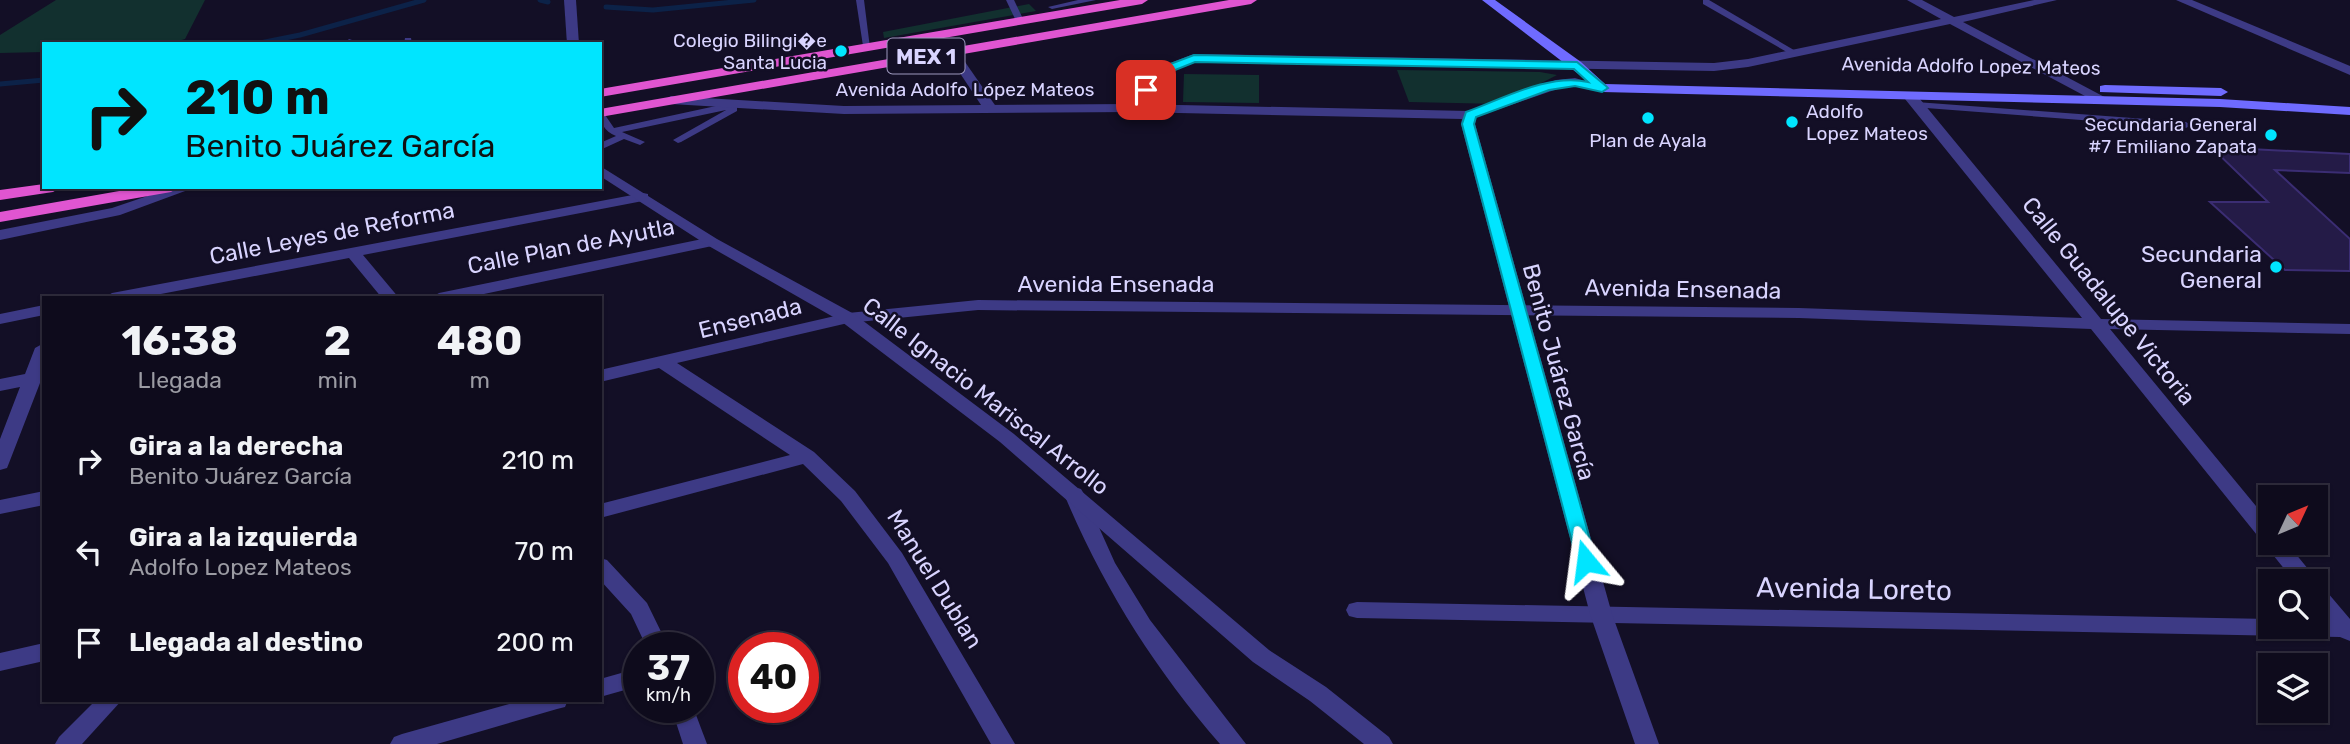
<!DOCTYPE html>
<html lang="es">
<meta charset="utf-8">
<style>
:root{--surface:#0e0b1c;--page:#1c1929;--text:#f1f3f6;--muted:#9b9ba3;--line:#2e2b3b}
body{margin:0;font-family:Rubik,sans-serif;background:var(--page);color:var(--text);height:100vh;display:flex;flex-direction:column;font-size:26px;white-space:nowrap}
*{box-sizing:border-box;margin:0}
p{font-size:23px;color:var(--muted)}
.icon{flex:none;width:38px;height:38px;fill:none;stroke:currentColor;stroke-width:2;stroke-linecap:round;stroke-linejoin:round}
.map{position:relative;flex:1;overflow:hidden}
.details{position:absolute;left:42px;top:296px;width:560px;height:406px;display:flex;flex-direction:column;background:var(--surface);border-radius:0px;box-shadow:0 2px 5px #0004,0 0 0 2px var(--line)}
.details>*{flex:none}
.banner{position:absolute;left:42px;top:42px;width:560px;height:147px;border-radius:0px;box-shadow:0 2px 5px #0004,0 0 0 2px var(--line);background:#00e5ff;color:#111;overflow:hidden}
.needle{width:46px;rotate:46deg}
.buttons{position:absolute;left:2258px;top:485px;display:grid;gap:14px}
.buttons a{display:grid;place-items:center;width:70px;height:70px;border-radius:0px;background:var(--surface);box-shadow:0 2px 5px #0004,0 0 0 2px var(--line);font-size:35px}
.speed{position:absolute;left:623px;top:632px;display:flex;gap:14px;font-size:35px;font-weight:700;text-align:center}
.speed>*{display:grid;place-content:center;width:91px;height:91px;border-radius:50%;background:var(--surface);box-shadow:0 2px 5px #0004,0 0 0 2px var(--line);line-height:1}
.speed small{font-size:18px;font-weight:400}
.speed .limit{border:10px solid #d22;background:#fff;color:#111}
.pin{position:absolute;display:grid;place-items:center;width:60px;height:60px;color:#fff;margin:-30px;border-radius:14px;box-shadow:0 4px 10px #0006}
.me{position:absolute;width:77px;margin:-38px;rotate:344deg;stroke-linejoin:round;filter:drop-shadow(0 0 5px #0008)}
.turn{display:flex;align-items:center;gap:24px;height:147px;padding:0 28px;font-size:32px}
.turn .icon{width:91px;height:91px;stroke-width:2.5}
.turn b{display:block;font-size:49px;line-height:60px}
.eta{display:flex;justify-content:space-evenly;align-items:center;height:119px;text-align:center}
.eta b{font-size:42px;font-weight:700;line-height:49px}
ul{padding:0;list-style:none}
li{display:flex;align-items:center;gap:21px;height:91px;padding:0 28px}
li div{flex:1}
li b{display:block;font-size:26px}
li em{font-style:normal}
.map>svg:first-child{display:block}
.green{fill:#12302f}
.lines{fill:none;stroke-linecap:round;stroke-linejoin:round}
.stream{stroke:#0c2248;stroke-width:5}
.building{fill:#241b47;stroke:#3b2d73;stroke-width:2}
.service{fill:#3d3a85;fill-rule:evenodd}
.minor{fill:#3d3a85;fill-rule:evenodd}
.tertiary{fill:#3d3a85;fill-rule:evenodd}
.secondary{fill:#6f6bff;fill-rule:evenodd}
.trunk{fill:#e055d1;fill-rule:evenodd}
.route{fill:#00e5ff;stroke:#0095a6;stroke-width:2}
.poi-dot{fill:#00e5ff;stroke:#130f26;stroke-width:2.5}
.labels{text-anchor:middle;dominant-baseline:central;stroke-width:5;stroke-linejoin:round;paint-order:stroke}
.far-poi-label{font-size:19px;fill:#d9d4ff;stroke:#130f26;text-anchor:end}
.far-street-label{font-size:19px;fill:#d9d4ff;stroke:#130f26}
.shield{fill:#130f26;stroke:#9e99be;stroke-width:2}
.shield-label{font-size:21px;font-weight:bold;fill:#d9d4ff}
.street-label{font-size:23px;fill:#d9d4ff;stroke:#130f26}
.poi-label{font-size:23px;fill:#d9d4ff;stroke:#130f26;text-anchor:end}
.near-street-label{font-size:28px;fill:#d9d4ff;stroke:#130f26}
</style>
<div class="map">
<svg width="2350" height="744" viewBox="0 0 2350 744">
<rect width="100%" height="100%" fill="#130f26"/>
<g class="green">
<path d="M56 0H205L185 39 168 44H44V52L0 53V35Z"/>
<path d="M1029 4 1036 11 884 38 883 32Z"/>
<path d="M1397 70 1540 72 1557 75 1501 104 1409 102Z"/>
<path d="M1184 74 1259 75V103L1183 102Z"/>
</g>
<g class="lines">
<g class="stream">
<path d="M540 0 548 2"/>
<path d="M606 7 653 10 754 0"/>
<path d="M255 44 300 35 424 0"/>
<path d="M0 84 44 80"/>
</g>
</g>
<path class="building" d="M2211 147 2350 154V173L2275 170 2350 239V271L2285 270 2210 202H2268Z"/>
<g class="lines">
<g class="service">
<path d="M856 0H864L870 48 863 46Z"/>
<path d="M1006 0H1014L1024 21 1023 23H1017Z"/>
<path d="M1078 0H1096L1052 9 1048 7Z"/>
<path d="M1703 0H1709L1799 53 1792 55 1703 4Z"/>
<path d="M405 38H411L412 44H404Z"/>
<path d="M349 39 352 40V44H344Z"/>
<path d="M739 101 744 104 737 107V111L681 142 678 143 673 140 726 110 622 132 645 142 640 145 624 139 600 150V143L616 136C604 131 600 123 600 111L603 112 614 128Z"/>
<path d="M1916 102 2186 122 2191 125 2186 128 1913 107V103Z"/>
</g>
<g class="minor">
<path d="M564 0H576L579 44H567Z"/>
<path d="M1907 0H1922L1954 17 2034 0H2057L1963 22 2112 101 2110 104H2100L1950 24 1748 67 1714 71 1196 62 1165 74 1137 111 1132 112 1125 108 1157 68 1194 54 1714 63 1748 59 1941 19Z"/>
<path d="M2176 0H2192L2350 66V75Z"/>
<path d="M948 49H956L997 108 995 111H985L946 52Z"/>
<path d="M1910 92 1915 93 2101 319 2350 324V334L2110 329 2270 523V542H2286L2313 575 2316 581 2315 583 2294 581 2091 329 1799 318 978 310 848 323 677 363 814 452 855 491 902 553 1015 744H991L888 563 841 501 803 464 600 518V504L790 455 659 368 600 382V370L848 313 978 300 1799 308 2082 318 1905 99V93Z"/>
<path d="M174 187H196L120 215 0 240V230L112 208Z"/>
<path d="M643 193 648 194V200L363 255 399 298H382L349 258 140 298H104L112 293Z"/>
<path d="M712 237 720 242 717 245 465 298H431L439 293Z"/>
<path d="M44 305V315L0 324V314Z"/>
<path d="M44 343V382L40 383 9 463 7 468 0 470V439L20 387 0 391V379L25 374 35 348Z"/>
<path d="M1074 487 1081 489 1084 494 1115 563 1150 620 1246 744H1220C1154 668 1103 587 1064 494L1067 489Z"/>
<path d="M44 491V505L0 514V500Z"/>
<path d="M600 558 607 560 647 603 669 648H647L631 614 600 580Z"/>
<path d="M2315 584 2322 586 2350 619V641L2340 637 1357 618 1349 616 1346 610 1349 604 1357 602 2270 619V626H2315V620H2326L2315 607Z"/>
<path d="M44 643V661L0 671V653Z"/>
<path d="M639 668V686L600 697V679Z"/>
<path d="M96 700H122L82 744H55L59 737Z"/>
<path d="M523 700H568L565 707 557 709 437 744H390L394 737 402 734Z"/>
<path d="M671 707H693L707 744H683Z"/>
</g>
<g class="tertiary">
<path d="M1575 78 1608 88 1602 92 1575 86 1563 87 1476 117 1475 124 1612 614 1659 744H1635L1590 614 1461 124 1462 119 1132 112 844 114 671 104 664 100 671 96 844 106 1132 104 1469 111 1556 80Z"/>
<path d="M600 166 717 239 854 314 1014 434 1269 650 1326 687 1389 737 1393 744H1364L1310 701 1253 662 1000 442 842 322 707 245 600 176Z"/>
</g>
<g class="secondary">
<path d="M1482 0H1495L1581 62 1605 84 2220 99 2350 107V115L2220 107 1602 92Z"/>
<path d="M2105 85 2221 88 2228 92 2221 96 2100 92V86Z"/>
</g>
<g class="trunk">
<path d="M1120 0H1148L1142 4 600 97V89Z"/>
<path d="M1229 0H1257L1251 4 600 117V109Z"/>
<path d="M44 184V187H61L53 192 0 200V190Z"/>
<path d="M142 187H179L171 192 0 222V212Z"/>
</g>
</g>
<path class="route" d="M1194 55 1577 62 1606 86 1608 88 1602 92 1575 86 1549 90 1476 117 1474 124 1596 561 1593 566H1580L1577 561 1462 124 1466 112C1503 99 1548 73 1588 82L1574 69 1195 62 1165 74 1150 92 1140 90 1157 69Z"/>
<g class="poi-dot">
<circle cx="841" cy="51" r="7"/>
<circle cx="1648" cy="118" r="7"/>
<circle cx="1792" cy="122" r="7"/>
<circle cx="2271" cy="135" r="7"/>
<circle cx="2276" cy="267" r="7"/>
</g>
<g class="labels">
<g class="far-poi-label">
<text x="827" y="40">Colegio Bilingi�e<tspan x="827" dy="22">Santa Lucia</tspan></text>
<text x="1806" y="111" text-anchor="start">Adolfo<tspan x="1806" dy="22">Lopez Mateos</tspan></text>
<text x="2257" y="124">Secundaria General<tspan x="2257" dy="22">#7 Emiliano Zapata</tspan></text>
<text x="1648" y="140" text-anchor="middle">Plan de Ayala</text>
</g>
<g class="far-street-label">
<text transform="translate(1971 66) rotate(1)">Avenida Adolfo Lopez Mateos</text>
<text x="965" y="89">Avenida Adolfo López Mateos</text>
</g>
<rect class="shield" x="887.5" y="38.5" width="77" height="35" rx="5"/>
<g class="shield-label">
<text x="926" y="56">MEX 1</text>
</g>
<g class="street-label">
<text transform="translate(332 233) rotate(-11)">Calle Leyes de Reforma</text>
<text transform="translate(571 246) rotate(-11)">Calle Plan de Ayutla</text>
<text x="1116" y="284">Avenida Ensenada</text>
<text transform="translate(1683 289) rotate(1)">Avenida Ensenada</text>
<text transform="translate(2109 301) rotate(51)">Calle Guadalupe Victoria</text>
<text transform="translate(750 318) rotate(-14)">Ensenada</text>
<text transform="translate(1559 372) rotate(75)">Benito Juárez García</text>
<text transform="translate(986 396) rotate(38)">Calle Ignacio Mariscal Arrollo</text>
<text transform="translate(935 579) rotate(58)">Manuel Dublan</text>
</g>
<g class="poi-label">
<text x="2262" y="254">Secundaria<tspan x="2262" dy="26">General</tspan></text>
</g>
<g class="near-street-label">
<text transform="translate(1854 589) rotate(1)">Avenida Loreto</text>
</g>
</g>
</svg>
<div class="buttons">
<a><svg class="needle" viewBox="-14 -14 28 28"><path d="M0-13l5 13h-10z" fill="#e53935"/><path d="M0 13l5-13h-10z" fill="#9b9ba3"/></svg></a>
<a><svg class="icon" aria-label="search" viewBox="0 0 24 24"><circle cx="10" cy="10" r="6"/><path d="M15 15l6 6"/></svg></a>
<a><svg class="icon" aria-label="layers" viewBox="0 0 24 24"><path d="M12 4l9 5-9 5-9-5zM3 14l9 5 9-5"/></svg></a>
</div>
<div class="speed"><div>37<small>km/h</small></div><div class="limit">40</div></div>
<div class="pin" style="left:1146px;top:90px;background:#d93025"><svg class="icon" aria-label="arrive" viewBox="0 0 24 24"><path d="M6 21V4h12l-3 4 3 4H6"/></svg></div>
<svg class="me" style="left:1586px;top:561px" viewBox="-20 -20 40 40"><path d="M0-17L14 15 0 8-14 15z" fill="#00e5ff" stroke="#fff" stroke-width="4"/></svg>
<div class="banner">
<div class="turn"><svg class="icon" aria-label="right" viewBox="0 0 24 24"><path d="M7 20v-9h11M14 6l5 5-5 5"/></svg><div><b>210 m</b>Benito Juárez García</div></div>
</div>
<section class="details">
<div class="eta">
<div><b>16:38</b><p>Llegada</p></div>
<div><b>2</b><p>min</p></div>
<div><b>480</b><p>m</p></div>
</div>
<ul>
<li><svg class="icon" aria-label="right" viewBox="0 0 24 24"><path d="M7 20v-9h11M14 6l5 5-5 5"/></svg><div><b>Gira a la derecha</b><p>Benito Juárez García</p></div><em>210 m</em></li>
<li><svg class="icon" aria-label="left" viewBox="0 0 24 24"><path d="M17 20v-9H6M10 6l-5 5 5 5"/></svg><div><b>Gira a la izquierda</b><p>Adolfo Lopez Mateos</p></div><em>70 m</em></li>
<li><svg class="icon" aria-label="arrive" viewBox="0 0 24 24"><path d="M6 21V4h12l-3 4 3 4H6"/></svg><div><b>Llegada al destino</b></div><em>200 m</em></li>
</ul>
</section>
</div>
